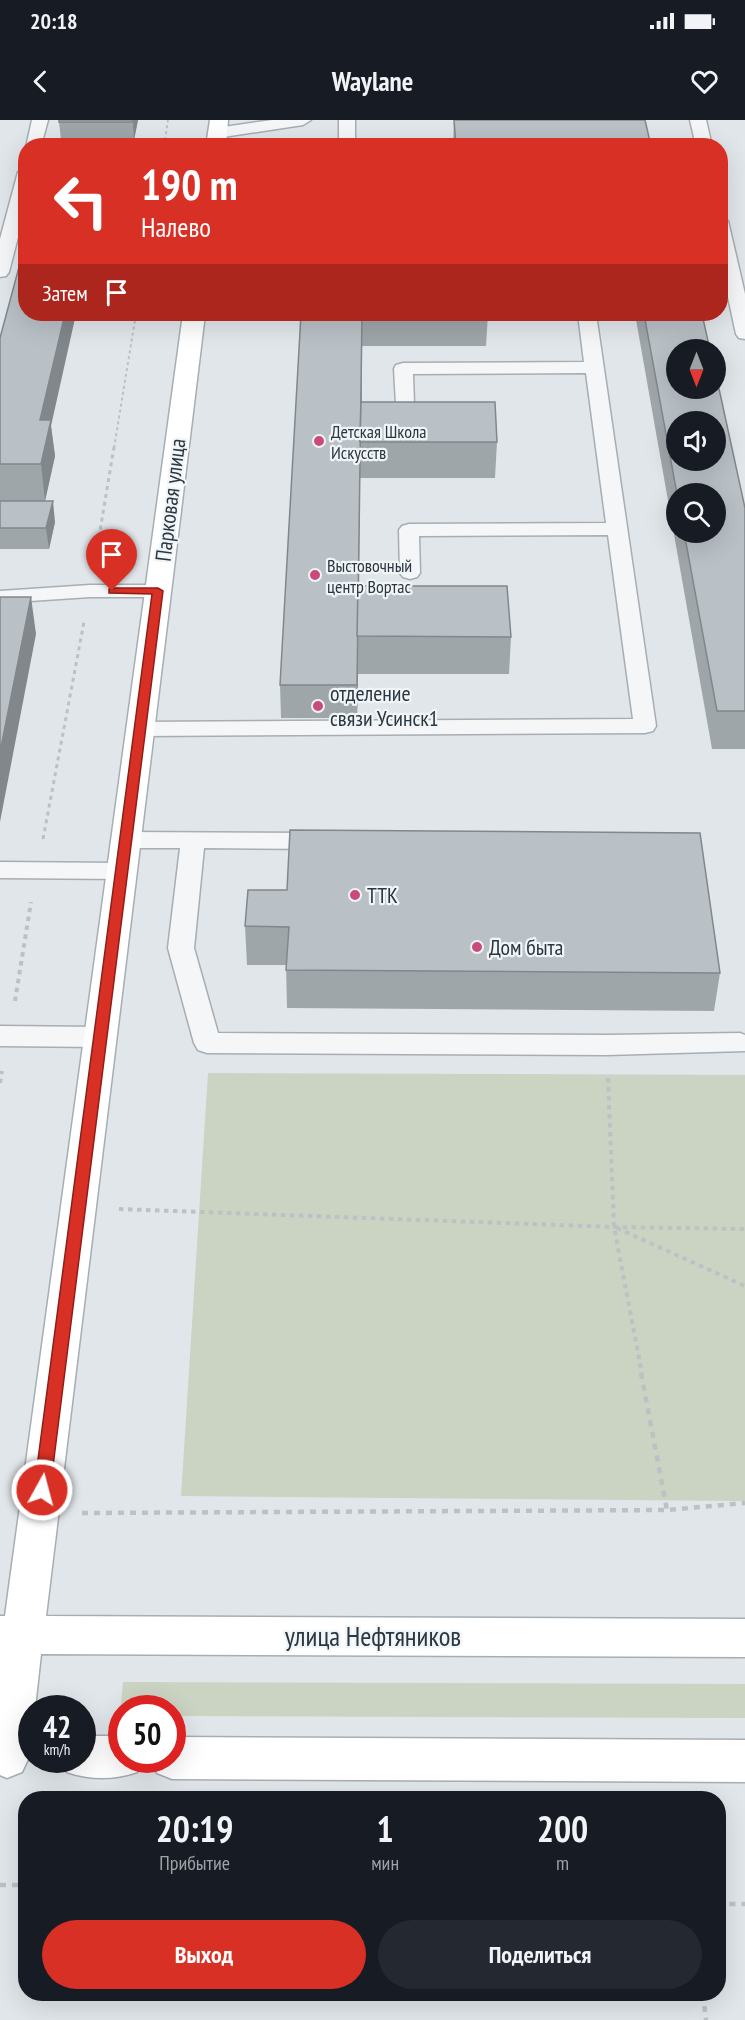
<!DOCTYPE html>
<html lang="ru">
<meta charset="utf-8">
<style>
:root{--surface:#171b24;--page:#242831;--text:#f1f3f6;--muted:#9ea1a6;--accent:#d93025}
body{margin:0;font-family:"PT Sans Narrow",sans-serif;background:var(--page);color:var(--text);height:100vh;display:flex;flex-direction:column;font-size:22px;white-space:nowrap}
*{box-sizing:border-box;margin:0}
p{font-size:20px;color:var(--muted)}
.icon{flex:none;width:33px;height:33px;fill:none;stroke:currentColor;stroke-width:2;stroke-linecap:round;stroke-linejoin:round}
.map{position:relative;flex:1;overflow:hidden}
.drawer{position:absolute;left:18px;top:1671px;width:708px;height:210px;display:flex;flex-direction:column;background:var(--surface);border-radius:24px;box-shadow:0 6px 24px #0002}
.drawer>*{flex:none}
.guide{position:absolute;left:18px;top:18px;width:710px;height:183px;border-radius:24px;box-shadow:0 6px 24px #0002;background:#d93025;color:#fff;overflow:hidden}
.needle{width:39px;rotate:180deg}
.tools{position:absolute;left:666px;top:219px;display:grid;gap:12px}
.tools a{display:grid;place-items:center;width:60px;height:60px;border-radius:50%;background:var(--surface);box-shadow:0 6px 24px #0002;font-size:30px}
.speed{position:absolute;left:18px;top:1575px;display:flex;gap:12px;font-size:30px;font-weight:700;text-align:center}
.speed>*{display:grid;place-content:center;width:78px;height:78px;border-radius:50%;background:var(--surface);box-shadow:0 6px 24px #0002;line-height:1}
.speed small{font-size:15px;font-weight:400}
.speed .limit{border:9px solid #d22;background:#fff;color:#111}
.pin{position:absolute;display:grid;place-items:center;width:51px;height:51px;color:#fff;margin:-62px -26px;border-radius:50% 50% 50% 0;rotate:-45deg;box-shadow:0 0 6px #0007}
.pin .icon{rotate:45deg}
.me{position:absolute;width:66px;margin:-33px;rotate:7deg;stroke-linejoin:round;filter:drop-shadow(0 0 4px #0008)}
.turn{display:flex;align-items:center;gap:21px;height:126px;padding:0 24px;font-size:27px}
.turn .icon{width:78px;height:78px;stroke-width:2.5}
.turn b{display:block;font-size:42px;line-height:51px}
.then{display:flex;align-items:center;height:57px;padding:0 24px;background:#0003;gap:12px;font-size:22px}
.eta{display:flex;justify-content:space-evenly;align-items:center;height:102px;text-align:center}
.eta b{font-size:36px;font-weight:800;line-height:42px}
.button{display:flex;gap:12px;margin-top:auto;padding:12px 24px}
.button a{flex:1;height:69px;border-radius:36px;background:var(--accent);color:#fff;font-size:24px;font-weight:800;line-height:69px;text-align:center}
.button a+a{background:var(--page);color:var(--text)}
.status{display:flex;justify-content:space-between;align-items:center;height:42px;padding:0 30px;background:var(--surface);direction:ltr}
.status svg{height:16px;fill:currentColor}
header{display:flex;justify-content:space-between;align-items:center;height:78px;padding:0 24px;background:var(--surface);font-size:27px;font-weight:800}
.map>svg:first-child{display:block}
.green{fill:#cbd3c3}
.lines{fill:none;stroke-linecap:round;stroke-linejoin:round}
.service-casing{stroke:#a6aeb4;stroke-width:3}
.secondary-casing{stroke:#a6aeb4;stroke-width:3}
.path-far3{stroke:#bbc1c5;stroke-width:2;stroke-dasharray:3 3;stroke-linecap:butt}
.path-far2{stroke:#bbc1c5;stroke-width:3;stroke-dasharray:4 4;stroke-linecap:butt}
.path-far1{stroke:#bbc1c5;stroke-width:4;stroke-dasharray:4.5 4.5;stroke-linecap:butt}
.path{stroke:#bbc1c5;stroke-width:4.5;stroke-dasharray:6 6;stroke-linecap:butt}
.service{fill:#f4f6f8;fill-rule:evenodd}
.secondary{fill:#fff;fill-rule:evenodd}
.wall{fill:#9fa6aa;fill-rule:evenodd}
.shaded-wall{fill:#82878b}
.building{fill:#b9c1c6;stroke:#82878b;stroke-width:1.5;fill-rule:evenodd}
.route{fill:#d93025;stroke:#8d1f18;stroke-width:1.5}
.poi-dot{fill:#ca4b7a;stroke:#f1f5f7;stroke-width:2}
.labels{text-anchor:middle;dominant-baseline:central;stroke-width:4.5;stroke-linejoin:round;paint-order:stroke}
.far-poi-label{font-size:18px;fill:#2a3741;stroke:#f1f5f7;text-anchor:start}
.street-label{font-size:22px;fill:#2a3741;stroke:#f1f5f7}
.poi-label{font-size:22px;fill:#2a3741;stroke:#f1f5f7;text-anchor:start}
.near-street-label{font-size:27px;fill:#2a3741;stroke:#f1f5f7}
</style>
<div class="status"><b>20:18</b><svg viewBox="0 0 49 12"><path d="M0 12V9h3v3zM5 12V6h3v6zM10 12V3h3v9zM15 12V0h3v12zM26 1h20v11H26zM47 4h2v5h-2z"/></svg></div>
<header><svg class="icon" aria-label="back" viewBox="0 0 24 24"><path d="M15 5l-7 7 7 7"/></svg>Waylane<svg class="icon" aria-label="heart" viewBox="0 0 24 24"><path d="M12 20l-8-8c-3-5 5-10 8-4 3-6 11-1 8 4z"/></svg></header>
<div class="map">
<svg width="745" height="1900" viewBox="0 0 745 1900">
<rect width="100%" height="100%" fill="#e1e6ea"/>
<g class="green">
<path d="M208 953 745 955V1381L181 1376Z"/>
<path d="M123 1562 745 1564V1598L173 1596 172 1588H122L120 1595Z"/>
</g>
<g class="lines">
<defs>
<g id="service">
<path d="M32 0H48L41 26 26 27Z"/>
<path d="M272 0H311L303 5 217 18 209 13 217 8Z"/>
<rect x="339" y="0" width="16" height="26"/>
<path d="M690 0H706L712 26H696Z"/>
<path d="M26 47V86L9 152 6 156 0 157V119L18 52Z"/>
<path d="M720 96 728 101 745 174V219L739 218 736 214 720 140Z"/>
<path d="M578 194H596L656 606 653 611 645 613 140 616 132 614 129 609 132 604 140 602 633 599 608 415 419 416 420 453 417 457 410 459 403 457 400 453 399 410 402 406 409 404 606 403 586 253 413 254 414 284 412 288H398L396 284 394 249 396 245 403 243 584 242Z"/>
<path d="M90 465H158L165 467 169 471 165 475 158 477H90L0 483V471Z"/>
<path d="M126 712 327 713 336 715 339 721 336 727 327 729 204 728 194 828 218 913 607 915 740 913 745 915V931L607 935 207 933 198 930 194 923 168 828 180 728H126L117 726 114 720 117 714Z"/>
<path d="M0 742 122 743 131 745 134 751 131 757 122 759 0 758Z"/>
<path d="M0 906 100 907 109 910 113 917 109 924 100 927 0 926Z"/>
</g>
<g id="secondary">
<path d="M210 0H228L226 26H206Z"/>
<path d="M183 194H205L46 1496 745 1499V1537L41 1534 35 1588H32L29 1637 22 1652 7 1658 0 1655V1496H5Z"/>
<path d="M82 1616H122V1640H142L137 1652C115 1660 89 1660 67 1652L62 1640H82Z"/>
<path d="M172 1617 745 1620V1662L172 1659 157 1653 151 1640H172Z"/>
</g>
</defs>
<use href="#service" class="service-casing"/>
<use href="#secondary" class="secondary-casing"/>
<g class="path-far3">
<path d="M164 26 168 0"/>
<path d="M114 328 136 194"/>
</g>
<g class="path-far2">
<path d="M95 441 114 327"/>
<path d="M43 719 84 502"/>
</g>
<g class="path-far1">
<path d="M15 881 31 782"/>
<path d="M608 958 614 1107 642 1254"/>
<path d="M0 963 2 951"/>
<path d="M119 1089 614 1107 745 1109"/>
<path d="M617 1108 745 1166"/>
</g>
<g class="path">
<path d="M641 1253 667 1390"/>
<path d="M82 1393 667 1390 745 1383"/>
<path d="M0 1765H26"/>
<path d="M718 1787 726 1784H745"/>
<path d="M703 1874 706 1900"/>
</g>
<use href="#service" class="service"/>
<use href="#secondary" class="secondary"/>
</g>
<g class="wall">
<path d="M138 0 134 20H61L59 2Z"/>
<path d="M454 0 651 26H453Z"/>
<path d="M301 194H488L486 226H362V282L497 322 495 358H360L359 466 511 517 509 554H358L357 598H281L280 565Z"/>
<path d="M635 194H702L745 388V629H712ZM676 374H716V412H676Z"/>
<path d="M0 218 51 306 55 336 45 381H0Z"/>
<path d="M0 381 55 402 49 429H0Z"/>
<path d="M248 770 720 853 714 891 287 888 286 845H247L245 806Z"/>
</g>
<g class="shaded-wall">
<path d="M133 0H138L134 20 133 2Z"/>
<path d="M65 194H76L51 306 55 336 45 381 41 344 40 300Z"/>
<path d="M360 328 358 516H357Z"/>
<path d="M53 381 55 402 49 429 46 408Z"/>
<path d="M31 477 36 514 0 702V632Z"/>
<path d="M357 521 358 554 357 598Z"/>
</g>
<g class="building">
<rect x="59" y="0" width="74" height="2"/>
<path d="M454 0H645L651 26H456Z"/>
<path d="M26 121V194H65L40 300H51L41 344H0V218Z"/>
<path d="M301 194H362L357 565H280Z"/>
<path d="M644 194H702L710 230H676V268H716V255L745 388V591H717L684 412H716V374H677ZM676 302H716V340H676Z"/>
<path d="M361 282H495L497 322H360Z"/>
<path d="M0 381H53L46 408H0Z"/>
<path d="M358 466H507L511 517 357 516Z"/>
<path d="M0 477H31L0 632Z"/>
<path d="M290 710 700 713 720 853 286 850 289 807 245 806 248 770H287Z"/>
</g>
<path class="route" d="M112 468H158L163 471 50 1370 48 1375 42 1377 36 1375 34 1370 152 474 109 473V469Z"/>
<g class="poi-dot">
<circle cx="319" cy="321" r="6"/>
<circle cx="315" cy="455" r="6"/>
<circle cx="318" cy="586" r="6"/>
<circle cx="355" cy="775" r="6"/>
<circle cx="477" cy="827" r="6"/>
</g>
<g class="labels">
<g class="far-poi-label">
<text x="331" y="311">Детская Школа<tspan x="331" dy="21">Искусств</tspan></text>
<text x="327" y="445">Выстовочный<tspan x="327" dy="21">центр Вортас</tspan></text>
</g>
<g class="street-label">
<text transform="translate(170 380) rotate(-83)">Парковая улица</text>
</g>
<g class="poi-label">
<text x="330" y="573">отделение<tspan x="330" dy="25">связи Усинск1</tspan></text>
<text x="367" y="775">ТТК</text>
<text x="489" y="827">Дом быта</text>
</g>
<g class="near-street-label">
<text x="373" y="1516">улица Нефтяников</text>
</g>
</g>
</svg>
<div class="tools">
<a><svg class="needle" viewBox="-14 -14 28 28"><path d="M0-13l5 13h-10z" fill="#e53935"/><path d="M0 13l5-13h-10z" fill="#9ea1a6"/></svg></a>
<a><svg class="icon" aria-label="sound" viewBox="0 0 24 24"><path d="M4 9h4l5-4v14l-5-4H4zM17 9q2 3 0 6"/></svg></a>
<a><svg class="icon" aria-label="search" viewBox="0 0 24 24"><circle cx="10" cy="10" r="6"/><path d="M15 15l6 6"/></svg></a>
</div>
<div class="speed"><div>42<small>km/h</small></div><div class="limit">50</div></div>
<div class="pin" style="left:112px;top:471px;background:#d93025"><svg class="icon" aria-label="arrive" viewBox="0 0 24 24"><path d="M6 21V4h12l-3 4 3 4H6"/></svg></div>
<svg class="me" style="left:42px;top:1370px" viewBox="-20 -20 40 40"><circle r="17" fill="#d93025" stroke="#fff" stroke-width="3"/><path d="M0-11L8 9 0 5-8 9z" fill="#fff"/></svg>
<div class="guide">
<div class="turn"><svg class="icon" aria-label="left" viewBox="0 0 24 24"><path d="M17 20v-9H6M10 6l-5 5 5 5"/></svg><div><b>190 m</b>Налево</div></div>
<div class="then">Затем<svg class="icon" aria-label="arrive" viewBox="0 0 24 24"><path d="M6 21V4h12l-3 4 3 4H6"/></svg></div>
</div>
<section class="drawer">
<div class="eta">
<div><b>20:19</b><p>Прибытие</p></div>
<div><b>1</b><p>мин</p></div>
<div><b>200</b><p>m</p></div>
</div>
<div class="button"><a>Выход</a><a>Поделиться</a></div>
</section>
</div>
